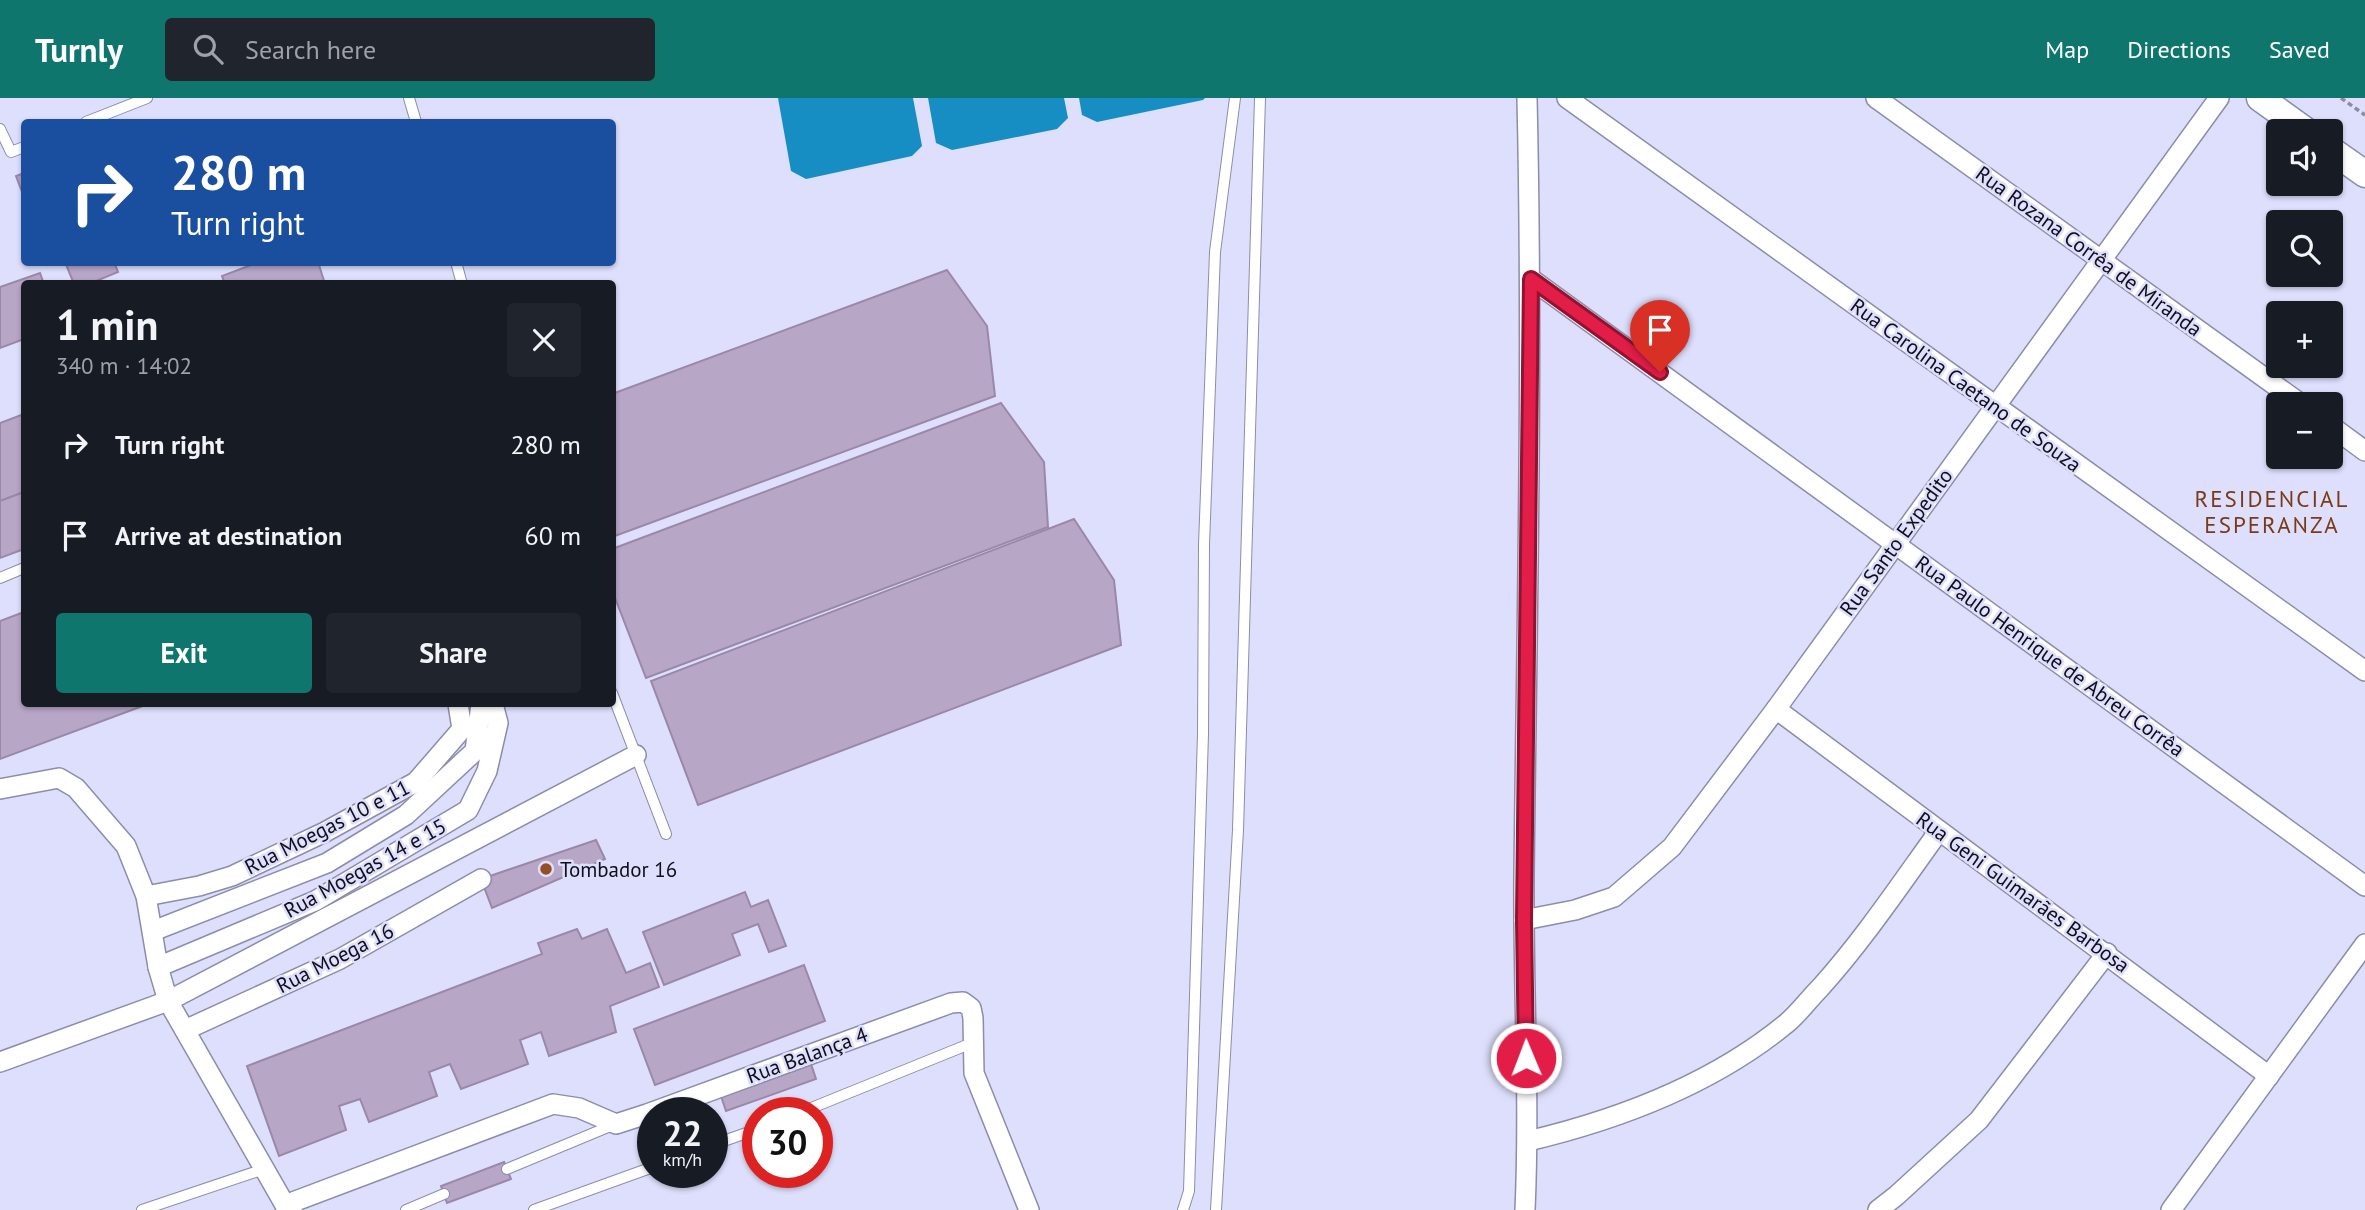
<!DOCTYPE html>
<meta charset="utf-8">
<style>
:root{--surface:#171b24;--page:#20242c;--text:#f1f3f6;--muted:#9ea1a6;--accent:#0f766e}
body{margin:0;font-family:"PT Sans",sans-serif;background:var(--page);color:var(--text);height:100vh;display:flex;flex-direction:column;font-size:26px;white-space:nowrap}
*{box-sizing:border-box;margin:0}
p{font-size:23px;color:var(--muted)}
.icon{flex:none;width:38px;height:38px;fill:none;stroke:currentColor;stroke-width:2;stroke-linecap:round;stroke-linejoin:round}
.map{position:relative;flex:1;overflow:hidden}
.drawer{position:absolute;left:21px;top:182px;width:595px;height:427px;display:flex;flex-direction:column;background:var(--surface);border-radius:7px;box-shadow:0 2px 5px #0004}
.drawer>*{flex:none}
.top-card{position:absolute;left:21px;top:21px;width:595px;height:147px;border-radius:7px;box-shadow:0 2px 5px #0004;background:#1a4fa0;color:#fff;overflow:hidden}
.tools{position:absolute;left:2266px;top:21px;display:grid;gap:14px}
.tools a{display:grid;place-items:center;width:77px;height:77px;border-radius:7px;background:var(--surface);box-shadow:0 2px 5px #0004;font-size:35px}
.speed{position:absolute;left:637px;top:999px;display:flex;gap:14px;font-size:35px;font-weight:700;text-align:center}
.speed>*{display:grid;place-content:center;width:91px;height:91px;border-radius:50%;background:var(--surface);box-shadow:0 2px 5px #0004;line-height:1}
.speed small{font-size:18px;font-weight:400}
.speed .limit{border:10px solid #d22;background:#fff;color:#111}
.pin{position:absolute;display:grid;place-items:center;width:60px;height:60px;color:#fff;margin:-72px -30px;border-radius:50% 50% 50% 0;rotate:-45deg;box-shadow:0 0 7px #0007}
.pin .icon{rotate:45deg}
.me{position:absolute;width:77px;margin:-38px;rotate:359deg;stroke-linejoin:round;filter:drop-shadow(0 0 5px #0008)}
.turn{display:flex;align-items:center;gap:24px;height:147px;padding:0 35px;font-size:32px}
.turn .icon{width:91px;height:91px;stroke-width:2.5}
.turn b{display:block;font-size:49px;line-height:60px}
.round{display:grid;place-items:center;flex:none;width:74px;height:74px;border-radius:7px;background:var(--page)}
.head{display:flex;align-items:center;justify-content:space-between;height:119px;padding:0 35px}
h1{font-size:42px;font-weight:600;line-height:52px}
.action{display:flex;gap:14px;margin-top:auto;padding:14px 35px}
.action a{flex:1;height:80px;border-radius:7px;background:var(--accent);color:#fff;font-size:28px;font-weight:600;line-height:80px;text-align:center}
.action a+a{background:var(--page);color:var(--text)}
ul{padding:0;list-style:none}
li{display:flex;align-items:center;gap:21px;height:91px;padding:0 35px}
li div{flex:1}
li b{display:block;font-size:26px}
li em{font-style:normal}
header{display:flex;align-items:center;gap:42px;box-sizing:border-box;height:98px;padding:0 35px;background:var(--accent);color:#fff}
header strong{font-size:33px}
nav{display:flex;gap:38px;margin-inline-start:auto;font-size:24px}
.search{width:490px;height:63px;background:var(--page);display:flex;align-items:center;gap:18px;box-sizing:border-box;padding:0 24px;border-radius:7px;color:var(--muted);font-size:26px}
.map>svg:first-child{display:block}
.water{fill:#178ec3}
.building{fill:#b8a6c7;stroke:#9988a7;stroke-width:2}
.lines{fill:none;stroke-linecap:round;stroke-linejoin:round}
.lane-casing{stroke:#8c8cad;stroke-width:12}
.street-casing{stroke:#8c8cad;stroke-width:22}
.secondary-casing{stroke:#8c8cad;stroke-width:29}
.path{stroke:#8b8ca2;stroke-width:3.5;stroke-dasharray:5 3.5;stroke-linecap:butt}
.lane{stroke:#fff;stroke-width:10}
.street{stroke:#fff;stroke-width:19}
.secondary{stroke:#fff;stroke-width:26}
.route-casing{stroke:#92132f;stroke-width:18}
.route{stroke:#e11d48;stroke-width:12}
.poi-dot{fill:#954f26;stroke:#dedffc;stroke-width:2.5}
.labels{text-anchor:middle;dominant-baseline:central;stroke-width:5;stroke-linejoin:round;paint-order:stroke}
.street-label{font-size:21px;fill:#0f0f1b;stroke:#dedffc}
.poi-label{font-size:21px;fill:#0f0f1b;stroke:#dedffc;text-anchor:start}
.neighbourhood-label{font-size:23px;letter-spacing:2px;fill:#793b14;stroke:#dedffc}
</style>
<header>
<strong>Turnly</strong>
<div class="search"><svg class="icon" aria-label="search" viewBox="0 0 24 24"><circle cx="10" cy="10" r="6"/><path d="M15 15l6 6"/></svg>Search here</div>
<nav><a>Map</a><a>Directions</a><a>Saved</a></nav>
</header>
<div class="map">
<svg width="2365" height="1112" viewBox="0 0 2365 1112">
<rect width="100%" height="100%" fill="#dedffc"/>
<g class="water">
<path d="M778 0H913L922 48 912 58 806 81 791 73Z"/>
<path d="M928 0H1064L1068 20 1057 31 952 52 936 45Z"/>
<path d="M1079 0H1205L1203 2 1097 24 1082 17Z"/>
</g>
<g class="building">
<path d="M24 75V99L16 78Z"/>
<path d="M65 164H114L118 174 89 186H74Z"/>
<path d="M259 164H318L325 186H225L222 178Z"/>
<path d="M947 172 987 228 995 298 612 439V296Z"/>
<path d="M40 175 44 186H24V241L0 250V189Z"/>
<path d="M1001 305 1044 364 1048 429 646 580 612 492V451Z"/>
<path d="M24 316V394L0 403V325Z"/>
<path d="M24 394V451L0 460V403Z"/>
<path d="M1074 421 1114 482 1121 547 698 707 651 583Z"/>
<path d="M24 514V606H148L0 661V523Z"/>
<path d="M596 742 605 761 492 810 481 781Z"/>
<path d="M745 794 751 809 768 802 786 848 769 854 758 826 732 836 740 857 664 887 643 834Z"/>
<path d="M577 831 582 841 607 831 626 875 650 865 659 889 610 908 616 934 549 958 541 934 520 942 528 966 461 991 450 966 429 974 437 998 369 1024 360 1001 339 1008 346 1032 279 1058 247 968 542 856 538 845Z"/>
<path d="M804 867 825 923 655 987 634 931Z"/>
<path d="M810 963 816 981 726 1013 720 995Z"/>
<path d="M504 1064 511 1081 447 1105 441 1088Z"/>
</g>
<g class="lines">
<defs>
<g id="lane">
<path d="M409 0 416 24"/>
<path d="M86 24 147 0"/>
<path d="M0 31 11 54 24 49"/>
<path d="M456 164 462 186"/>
<path d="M0 480 24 470"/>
<path d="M612 595 666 736"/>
<path d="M799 1015 972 945"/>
<path d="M712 1047 758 1031"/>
<path d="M507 1071 613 1027"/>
<path d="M142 1112 264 1071"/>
<path d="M406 1112 444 1096"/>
<path d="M534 1112 653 1069"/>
<path d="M1183 1112 1189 1093 1203 636 1204 447 1215 154 1235 0"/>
<path d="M1216 1112 1238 732 1260 0"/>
</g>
<g id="street">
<path d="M1567 0 2365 573"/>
<path d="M1876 0 2301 306"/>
<path d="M1531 181 2365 788"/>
<path d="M2331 328 2365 353"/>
<path d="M1776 611 2269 978"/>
<path d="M0 691 59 680 76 690 126 748 146 798 158 869 168 903 285 1107 292 1112"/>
<path d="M146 798 199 788 232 778 325 734 416 684 462 631 458 606"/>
<path d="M1524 822 1575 812 1614 799 1672 749 1776 611 2219 0"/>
<path d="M153 833 327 765 406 717 475 653 481 606"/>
<path d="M158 869 315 803 468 712 487 673 498 625 493 606"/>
<path d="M185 932 340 861 481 781"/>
<path d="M0 964 168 903 636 657"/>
<path d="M1528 1043C1621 1021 1713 986 1787 925 1799 915 1809 901 1820 890 1864 841 1900 787 1939 733"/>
<path d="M285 1107 553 1006 579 1010 616 1026 647 1016 951 905 963 904 971 910 973 920 974 975 1029 1112"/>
<path d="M1525 1112C1530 1000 1523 889 1524 777 1527 518 1533 259 1527 0"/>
<path d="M1878 1112 1896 1098 1979 1022 2107 855"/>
<path d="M2171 1112 2365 846"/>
</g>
<g id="secondary">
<path d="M2260 0 2306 33"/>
<path d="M2331 52 2365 76"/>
</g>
</defs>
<use href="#lane" class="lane-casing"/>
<use href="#street" class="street-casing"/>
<use href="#secondary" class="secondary-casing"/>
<path class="path" d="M2341 0 2365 17"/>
<use href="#lane" class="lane"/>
<use href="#street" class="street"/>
<use href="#secondary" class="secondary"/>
</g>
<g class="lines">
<defs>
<path id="route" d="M1526 960 1524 822 1531 181 1660 274"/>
</defs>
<use href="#route" class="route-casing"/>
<use href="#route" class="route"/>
</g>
<circle class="poi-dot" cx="546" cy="771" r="7"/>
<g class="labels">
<g class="street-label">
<text transform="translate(2089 153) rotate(36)">Rua Rozana Corrêa de Miranda</text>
<text transform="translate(1966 287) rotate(36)">Rua Carolina Caetano de Souza</text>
<text transform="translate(1896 444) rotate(-54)">Rua Santo Expedito</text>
<text transform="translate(2050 558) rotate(36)">Rua Paulo Henrique de Abreu Corrêa</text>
<text transform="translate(327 729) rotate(-27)">Rua Moegas 10 e 11</text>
<text transform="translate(365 770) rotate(-29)">Rua Moegas 14 e 15</text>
<text transform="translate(2023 794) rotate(36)">Rua Geni Guimarães Barbosa</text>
<text transform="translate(335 860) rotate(-27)">Rua Moega 16</text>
<text transform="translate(807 957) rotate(-20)">Rua Balança 4</text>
</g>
<g class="poi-label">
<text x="560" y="771">Tombador 16</text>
</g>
<g class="neighbourhood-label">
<text x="2272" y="400">RESIDENCIAL<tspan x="2272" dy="26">ESPERANZA</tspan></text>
</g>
</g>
</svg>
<div class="tools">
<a><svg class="icon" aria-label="sound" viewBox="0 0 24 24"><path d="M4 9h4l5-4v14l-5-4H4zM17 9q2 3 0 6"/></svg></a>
<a><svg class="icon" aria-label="search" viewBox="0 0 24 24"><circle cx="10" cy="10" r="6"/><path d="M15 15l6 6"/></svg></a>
<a>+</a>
<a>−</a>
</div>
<div class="speed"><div>22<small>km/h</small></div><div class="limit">30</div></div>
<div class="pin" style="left:1660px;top:274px;background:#d93025"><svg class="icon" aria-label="arrive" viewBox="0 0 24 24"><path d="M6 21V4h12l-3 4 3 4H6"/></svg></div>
<svg class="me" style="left:1526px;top:960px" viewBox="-20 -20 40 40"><circle r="17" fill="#e11d48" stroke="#fff" stroke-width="3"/><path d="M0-11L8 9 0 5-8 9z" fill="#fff"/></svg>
<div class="top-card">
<div class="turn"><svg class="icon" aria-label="right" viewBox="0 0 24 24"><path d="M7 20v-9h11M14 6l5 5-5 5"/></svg><div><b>280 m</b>Turn right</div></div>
</div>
<section class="drawer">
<div class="head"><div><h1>1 min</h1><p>340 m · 14:02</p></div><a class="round"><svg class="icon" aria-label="close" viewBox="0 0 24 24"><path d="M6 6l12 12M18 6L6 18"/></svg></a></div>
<ul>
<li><svg class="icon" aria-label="right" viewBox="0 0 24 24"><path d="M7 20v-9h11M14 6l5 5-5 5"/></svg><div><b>Turn right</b></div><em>280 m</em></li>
<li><svg class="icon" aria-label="arrive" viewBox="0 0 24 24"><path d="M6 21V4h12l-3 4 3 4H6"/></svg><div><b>Arrive at destination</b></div><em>60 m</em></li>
</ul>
<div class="action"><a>Exit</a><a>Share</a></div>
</section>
</div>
